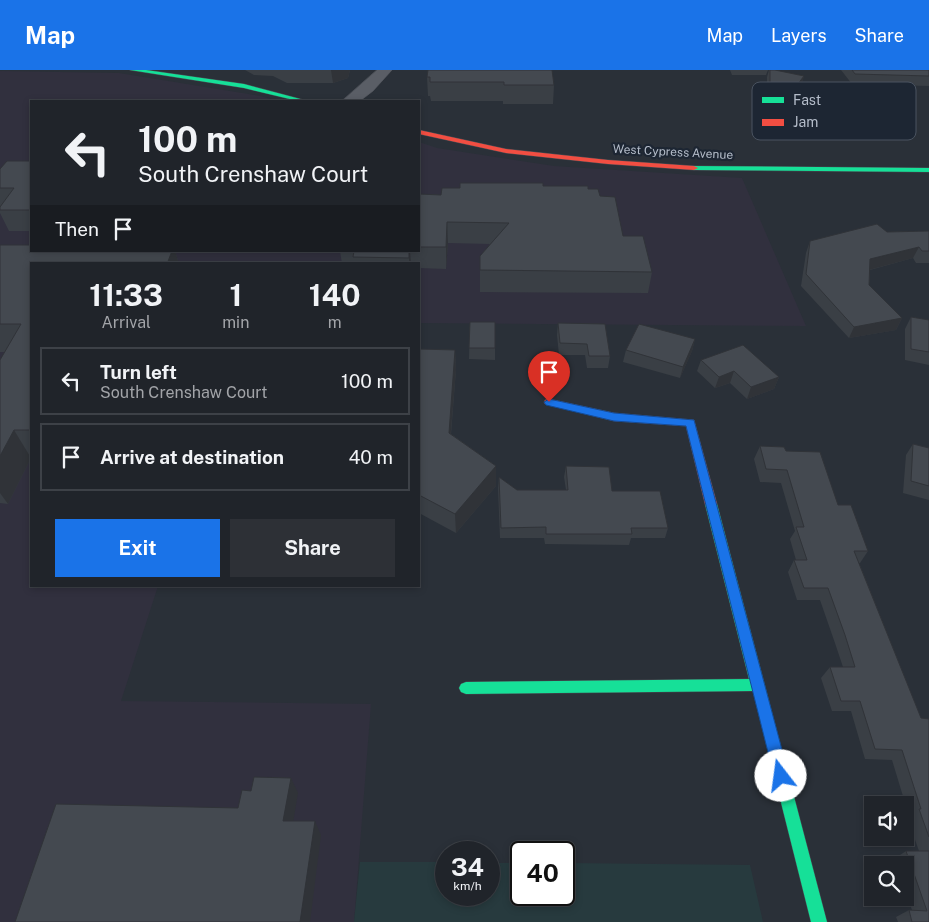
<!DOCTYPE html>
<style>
:root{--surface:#20242a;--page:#2d3036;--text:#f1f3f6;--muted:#a2a4a8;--line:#3d4147;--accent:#1a73e8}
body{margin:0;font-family:"Public Sans",sans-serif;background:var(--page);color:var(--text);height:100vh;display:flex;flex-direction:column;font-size:19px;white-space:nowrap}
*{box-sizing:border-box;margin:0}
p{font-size:16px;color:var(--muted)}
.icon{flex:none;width:28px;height:28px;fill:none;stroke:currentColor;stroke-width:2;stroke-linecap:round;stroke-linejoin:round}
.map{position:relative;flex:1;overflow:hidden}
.details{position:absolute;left:30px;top:192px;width:390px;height:325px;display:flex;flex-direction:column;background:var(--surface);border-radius:0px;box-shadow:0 2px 8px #0003,0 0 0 1px var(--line)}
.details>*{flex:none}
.top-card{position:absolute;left:30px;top:30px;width:390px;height:152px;border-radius:0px;box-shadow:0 2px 8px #0003,0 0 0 1px var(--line);background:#20242a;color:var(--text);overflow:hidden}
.fabs{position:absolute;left:864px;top:726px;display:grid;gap:10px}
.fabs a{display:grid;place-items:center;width:50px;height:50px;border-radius:0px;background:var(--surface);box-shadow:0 2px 8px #0003,0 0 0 1px var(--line);font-size:25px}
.speed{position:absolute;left:435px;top:771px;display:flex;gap:10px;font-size:25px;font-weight:700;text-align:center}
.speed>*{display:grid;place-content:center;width:65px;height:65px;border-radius:50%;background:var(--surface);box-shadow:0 2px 8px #0003,0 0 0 1px var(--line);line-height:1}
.speed small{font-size:12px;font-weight:400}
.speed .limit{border:2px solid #111;border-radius:8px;background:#fff;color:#111}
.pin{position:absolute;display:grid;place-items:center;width:42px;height:42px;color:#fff;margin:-51px -21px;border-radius:50% 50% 50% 0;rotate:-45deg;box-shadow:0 0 5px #0007}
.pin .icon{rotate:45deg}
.me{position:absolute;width:55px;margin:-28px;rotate:345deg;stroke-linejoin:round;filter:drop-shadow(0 0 4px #0008)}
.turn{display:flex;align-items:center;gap:18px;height:105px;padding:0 25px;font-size:22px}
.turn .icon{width:65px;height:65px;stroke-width:2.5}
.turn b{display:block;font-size:35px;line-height:42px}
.then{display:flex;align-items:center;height:48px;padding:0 25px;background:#0003;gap:10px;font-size:19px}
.eta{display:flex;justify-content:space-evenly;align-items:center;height:85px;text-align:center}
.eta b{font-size:30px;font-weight:700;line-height:35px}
.button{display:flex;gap:10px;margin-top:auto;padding:10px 25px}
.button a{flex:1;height:58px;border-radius:0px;background:var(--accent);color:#fff;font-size:20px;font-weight:700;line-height:58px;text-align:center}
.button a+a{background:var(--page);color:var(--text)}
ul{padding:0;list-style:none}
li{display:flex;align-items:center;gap:15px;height:68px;margin:0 10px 8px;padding:0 15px;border:2px solid var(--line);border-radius:0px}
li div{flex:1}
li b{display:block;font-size:19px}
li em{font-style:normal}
header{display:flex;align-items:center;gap:30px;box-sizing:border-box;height:70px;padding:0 25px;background:var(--accent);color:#fff}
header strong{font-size:24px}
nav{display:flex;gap:28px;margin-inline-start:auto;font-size:18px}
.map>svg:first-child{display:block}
.medical{fill:#31303e}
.green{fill:#273a3e}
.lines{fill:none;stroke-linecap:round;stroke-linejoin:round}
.street-casing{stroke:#484c53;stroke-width:1}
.fast-casing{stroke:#484c53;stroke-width:1}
.jam-casing{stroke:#484c53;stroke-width:1}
.street{fill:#5a5e66;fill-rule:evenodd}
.fast{fill:#16e098;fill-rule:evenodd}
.jam{fill:#f24e42;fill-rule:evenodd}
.wall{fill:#3a3f45}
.shaded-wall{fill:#303338}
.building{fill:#444950;stroke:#303338}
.route{fill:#1a73e8;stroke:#114b97}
.labels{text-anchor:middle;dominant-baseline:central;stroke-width:4.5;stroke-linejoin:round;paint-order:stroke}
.far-street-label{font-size:12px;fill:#b4bcc9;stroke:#1d2633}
.key{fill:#1d2633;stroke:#4a5360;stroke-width:1}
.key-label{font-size:14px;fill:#b4bcc9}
</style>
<header>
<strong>Map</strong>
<nav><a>Map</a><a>Layers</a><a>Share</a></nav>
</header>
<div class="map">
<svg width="929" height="852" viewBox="0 0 929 852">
<rect width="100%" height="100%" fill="#2a3038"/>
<path class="medical" d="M0 1 119 3 260 26 278 31H31V181H419V72L437 78 554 96 742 108 806 256 419 253V194H31V516H158L121 631 371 634 354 852H0Z"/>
<path class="green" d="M360 792H446V825H489V793H521V825H564V793L750 795 763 852H354Z"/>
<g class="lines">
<defs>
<path id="street" d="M377 0H392L373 21 360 31H342Z"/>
<g id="fast">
<path d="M130 0H146L244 14 308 31H298L244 18Z"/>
<path d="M691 96 929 98V102L694 100 690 98Z"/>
<path d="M711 430 715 431 717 434 827 852H811L753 621 466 624 461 622 459 618 461 614 466 612 749 609 705 434 707 431Z"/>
</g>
<g id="jam">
<path d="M419 60 506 79 608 90 694 96 698 98 694 100 608 94 506 83 419 64Z"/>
<path d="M549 329 614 343 694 350 717 434 715 437H707L705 434 686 356 614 351 545 334 544 332 545 330Z"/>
</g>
</defs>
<use href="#street" class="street-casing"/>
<use href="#fast" class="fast-casing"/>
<use href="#jam" class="jam-casing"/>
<use href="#street" class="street"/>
<use href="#fast" class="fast"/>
<use href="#jam" class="jam"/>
</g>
<g class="wall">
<path d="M245 0H350L348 8 333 13H287L273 6 254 5Z"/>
<path d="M730 0H768L766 5H732Z"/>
<path d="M769 0 804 6 801 15 784 37 767 35V7Z"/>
<path d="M841 0H929V16L852 14Z"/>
<path d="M427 7 554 15 553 34H503V31H431L430 26H428Z"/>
<path d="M31 91V161H9L0 143V99Z"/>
<path d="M543 116 588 119 600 126 623 166 652 202 648 223 480 222V186L490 174 448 173 446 199 419 198V194H342L340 181H419V124L441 125 460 118Z"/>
<path d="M929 161V193H916L913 188 870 200 869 215 902 248 896 260 849 268 801 216 806 183 810 171 887 162Z"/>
<path d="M0 175 31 181H175L179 194H31V388L8 434 0 433V290L5 282H0Z"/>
<path d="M911 247 929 250V295L905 290V259Z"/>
<path d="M470 252 495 278V290L469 289Z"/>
<path d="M558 253 610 286 608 298H587L585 285H559L557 265Z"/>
<path d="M695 269 692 281 680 308 623 292 626 280Z"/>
<path d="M419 279 455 280 456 300 451 364 496 396V416L456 463 419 443Z"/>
<path d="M701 290 779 307 774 319 747 329 730 313 715 318 697 301Z"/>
<path d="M913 374 929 378V430L903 423 906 385Z"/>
<path d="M760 376 786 381 838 435 868 481 860 493H859L921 648 929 649V852H898L896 847 909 840H912L905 821V795H896L894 789 906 781H919L907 747 909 746 892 690 865 689 851 641H832L821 608 830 597H843L836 576 820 530H797L788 502 794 490H796L790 469 795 461 781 413 760 412 754 389Z"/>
<path d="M566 396 612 421 668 458 665 468H631L629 475 545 474 544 468H500L498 418 499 407 517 420H566L564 407Z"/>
</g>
<g class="shaded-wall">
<path d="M331 0H350L348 8 333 13Z"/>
<path d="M804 6 801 15 784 37 787 28Z"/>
<path d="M447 152 448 173 446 199V177Z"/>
<path d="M919 177 913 188 865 201 870 189Z"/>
<path d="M172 181H175L179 194H167Z"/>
<path d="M409 181H410L411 194H409Z"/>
<path d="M902 248 896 260 849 268 854 257Z"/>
<path d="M695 269 692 281 680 308 683 297Z"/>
<path d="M455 280 456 300 449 383V363Z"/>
<path d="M734 301 730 313 715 318 719 307Z"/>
<path d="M779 307 774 319 747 329 751 317Z"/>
<path d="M14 360 31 388 8 434 0 423V386Z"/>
<path d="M496 396V416L456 463 455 444Z"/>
<path d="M291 708 298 723 291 765 283 751Z"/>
<path d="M315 751 321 765 310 852H300Z"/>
</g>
<g class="building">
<path d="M428 0H552L554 15H504V12H430V7H427Z"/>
<path d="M770 0H775L804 6 787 28 770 27Z"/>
<path d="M852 0H929V6L855 4Z"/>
<path d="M7 91H31V140H0V137L14 118H0V99Z"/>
<path d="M460 113H543V116H588V119H598L600 126 615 127 623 166H643L652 202 480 200V186L509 153 447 152 446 177H419V124L441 125 442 118H460Z"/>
<path d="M877 154 887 162 929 161V181H922L919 177 870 189 869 215 902 248 854 257 806 204 810 171Z"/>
<path d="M0 175H31V181H172L167 194H31V360H14L0 386V290L21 254H0Z"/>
<path d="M354 181H409V188L353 187Z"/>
<path d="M911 247 929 250V282L911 279Z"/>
<path d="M470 252H495V278H469Z"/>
<path d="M558 253 605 254 610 286H589L587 274 560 273Z"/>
<path d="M639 254 695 269 683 297 626 280Z"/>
<path d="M743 275 779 307 751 317 734 301 719 307 701 290Z"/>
<path d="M419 279 455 280 449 363 496 396 455 444 419 425Z"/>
<path d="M913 374 929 378V416L911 411Z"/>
<path d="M760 376 784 377 786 381 820 382 838 435H851L868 481H854L921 648 929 649V767L919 739H921L902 680 875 679 860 631H841L830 597H855L845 565 828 518H804L794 490H807L796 457H804L787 400 766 399Z"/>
<path d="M566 396 609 397 612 421H660L668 458H631L632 464H546V457L501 458 499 407 517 420H568Z"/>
<path d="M254 707 291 708 283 751H315L300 852H15L56 734 238 738 242 720 251 721Z"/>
<path d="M906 781H929V852H912L909 840 927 841Z"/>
</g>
<path class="route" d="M549 329 614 343 694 350 789 706 786 711 781 713 776 711 774 706 686 356 614 351 546 335 544 332Z"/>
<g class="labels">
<g class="far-street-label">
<text transform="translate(673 82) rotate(3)">West Cypress Avenue</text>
</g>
</g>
<rect x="752" y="12" width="164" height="58" rx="8" class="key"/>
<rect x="762" y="27" width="22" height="6" fill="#16e098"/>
<rect x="762" y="49" width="22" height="7" fill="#f24e42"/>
<g class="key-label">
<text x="793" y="35">Fast</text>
<text x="793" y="57">Jam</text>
</g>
</svg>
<div class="fabs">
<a><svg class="icon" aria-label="sound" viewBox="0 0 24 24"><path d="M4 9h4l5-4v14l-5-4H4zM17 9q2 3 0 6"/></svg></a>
<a><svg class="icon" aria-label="search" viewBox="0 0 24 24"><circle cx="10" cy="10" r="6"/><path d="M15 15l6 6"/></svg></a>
</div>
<div class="speed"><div>34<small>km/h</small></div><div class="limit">40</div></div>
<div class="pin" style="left:549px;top:332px;background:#d93025"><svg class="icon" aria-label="arrive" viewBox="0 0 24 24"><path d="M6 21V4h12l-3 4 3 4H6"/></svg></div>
<svg class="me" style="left:781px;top:706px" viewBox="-20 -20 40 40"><circle r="19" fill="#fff"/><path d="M0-13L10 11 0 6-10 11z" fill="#1a73e8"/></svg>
<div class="top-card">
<div class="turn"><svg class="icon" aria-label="left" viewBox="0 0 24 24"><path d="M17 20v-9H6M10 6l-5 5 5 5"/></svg><div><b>100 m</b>South Crenshaw Court</div></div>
<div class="then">Then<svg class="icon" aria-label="arrive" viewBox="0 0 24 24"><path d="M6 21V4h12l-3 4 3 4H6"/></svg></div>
</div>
<section class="details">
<div class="eta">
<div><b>11:33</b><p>Arrival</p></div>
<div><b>1</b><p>min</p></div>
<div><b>140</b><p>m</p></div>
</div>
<ul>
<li><svg class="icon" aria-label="left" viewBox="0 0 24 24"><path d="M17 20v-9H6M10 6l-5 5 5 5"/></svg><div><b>Turn left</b><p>South Crenshaw Court</p></div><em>100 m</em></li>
<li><svg class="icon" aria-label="arrive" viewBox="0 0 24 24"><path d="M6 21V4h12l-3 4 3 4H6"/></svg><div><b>Arrive at destination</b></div><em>40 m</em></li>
</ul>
<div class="button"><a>Exit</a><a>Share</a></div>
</section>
</div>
